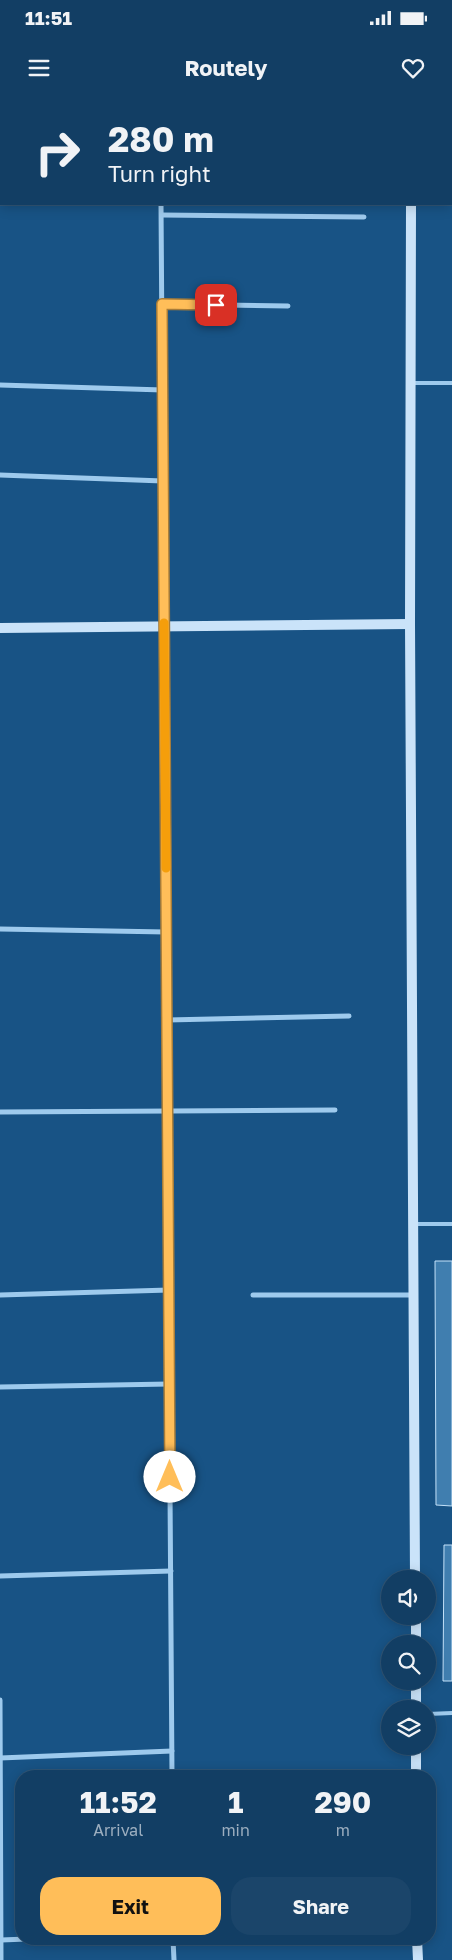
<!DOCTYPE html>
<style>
:root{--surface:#123e64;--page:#1b456a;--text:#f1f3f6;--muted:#9caebf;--line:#315778;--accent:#ffbe59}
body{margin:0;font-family:"Golos Text",sans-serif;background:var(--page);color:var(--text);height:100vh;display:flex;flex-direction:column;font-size:19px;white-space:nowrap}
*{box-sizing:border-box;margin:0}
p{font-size:16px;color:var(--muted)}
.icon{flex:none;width:28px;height:28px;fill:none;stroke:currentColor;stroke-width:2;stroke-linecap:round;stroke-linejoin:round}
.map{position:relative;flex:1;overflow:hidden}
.panel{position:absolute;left:15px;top:1670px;width:421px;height:175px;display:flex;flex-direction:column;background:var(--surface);border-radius:20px;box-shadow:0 2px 12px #0003,0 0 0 1px var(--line)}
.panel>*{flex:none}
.banner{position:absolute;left:0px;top:0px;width:452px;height:105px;box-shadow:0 2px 12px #0003,0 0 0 1px var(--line);background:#123e64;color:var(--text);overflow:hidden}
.fabs{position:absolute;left:381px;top:1470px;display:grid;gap:10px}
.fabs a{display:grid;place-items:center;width:55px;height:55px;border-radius:50%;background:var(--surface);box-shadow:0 2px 12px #0003,0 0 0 1px var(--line);font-size:25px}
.pin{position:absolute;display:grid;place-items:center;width:42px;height:42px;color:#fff;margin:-21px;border-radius:10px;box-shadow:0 2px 8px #0006}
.me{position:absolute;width:55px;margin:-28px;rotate:0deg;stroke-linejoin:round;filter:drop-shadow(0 0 4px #0008)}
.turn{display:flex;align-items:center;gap:18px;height:105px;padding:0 25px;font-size:22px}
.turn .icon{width:65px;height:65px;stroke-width:2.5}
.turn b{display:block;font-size:35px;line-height:42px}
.eta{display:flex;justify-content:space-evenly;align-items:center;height:85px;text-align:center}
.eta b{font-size:30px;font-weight:700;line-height:35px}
.action{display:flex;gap:10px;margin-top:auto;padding:10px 25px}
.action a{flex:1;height:58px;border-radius:20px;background:var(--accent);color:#111;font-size:20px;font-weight:700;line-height:58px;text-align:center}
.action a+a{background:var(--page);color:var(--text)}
.status{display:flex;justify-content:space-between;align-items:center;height:35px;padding:0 25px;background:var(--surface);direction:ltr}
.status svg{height:14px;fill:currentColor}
header{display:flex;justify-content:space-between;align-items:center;height:65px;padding:0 25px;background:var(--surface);font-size:22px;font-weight:700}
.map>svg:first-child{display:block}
.building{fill:#407eaf;stroke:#c3e1f9}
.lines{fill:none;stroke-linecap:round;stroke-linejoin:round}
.lane{stroke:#9ecaed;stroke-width:4}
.street{stroke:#9ecaed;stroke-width:5}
.secondary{stroke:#cae3f9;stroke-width:10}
.route-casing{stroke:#a67c3a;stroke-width:12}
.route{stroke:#ffbe59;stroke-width:9}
.slow{stroke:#f59e0b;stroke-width:9}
</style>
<div class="status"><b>11:51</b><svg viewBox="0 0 49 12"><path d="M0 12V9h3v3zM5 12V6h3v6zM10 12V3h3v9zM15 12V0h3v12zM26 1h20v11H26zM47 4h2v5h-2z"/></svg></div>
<header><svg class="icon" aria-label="menu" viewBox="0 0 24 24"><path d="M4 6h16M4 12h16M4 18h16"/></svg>Routely<svg class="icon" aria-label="heart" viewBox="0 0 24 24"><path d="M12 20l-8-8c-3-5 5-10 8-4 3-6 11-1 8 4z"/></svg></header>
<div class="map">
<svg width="452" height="1860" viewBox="0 0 452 1860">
<rect width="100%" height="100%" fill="#185385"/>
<g class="building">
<path d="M435 1161H452V1406L436 1405Z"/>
<path d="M444 1445H452V1581H443Z"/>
</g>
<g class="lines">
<g class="lane">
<path d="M413 283H452"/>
<path d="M413 1124H452"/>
<path d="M428 1614 452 1613"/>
</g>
<g class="street">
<path d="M161 0V1"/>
<path d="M161 104 172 1676"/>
<path d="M162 115 364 117"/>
<path d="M162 204 288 206"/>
<path d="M0 285 163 290"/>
<path d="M0 375 163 381"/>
<path d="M0 829 166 832"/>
<path d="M167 920 349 916"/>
<path d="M0 1012 335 1010"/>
<path d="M0 1195 169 1190"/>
<path d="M253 1195H414"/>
<path d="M0 1287 169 1284"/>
<path d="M0 1476 171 1471"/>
<path d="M0 1600 1 1860"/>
<path d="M0 1658 172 1651"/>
<path d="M173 1839 174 1860"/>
<path d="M1 1840 27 1839"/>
</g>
<g class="secondary">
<path d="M411 1V0"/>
<path d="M411 104 410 524 415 1479"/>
<path d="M0 528 410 524"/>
<path d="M416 1516V1544"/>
<path d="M416 1581V1609"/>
<path d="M416 1646V1676"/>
<path d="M417 1839 418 1860"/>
</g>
</g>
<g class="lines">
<defs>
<path id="route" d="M170 1377 162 204 216 205"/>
</defs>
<use href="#route" class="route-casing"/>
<use href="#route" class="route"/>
<path class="slow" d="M164 523 166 768"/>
</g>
</svg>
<div class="fabs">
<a><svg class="icon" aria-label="sound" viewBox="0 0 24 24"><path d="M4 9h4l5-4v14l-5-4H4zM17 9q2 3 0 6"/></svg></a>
<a><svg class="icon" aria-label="search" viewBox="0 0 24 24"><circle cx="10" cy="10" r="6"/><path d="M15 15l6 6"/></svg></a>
<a><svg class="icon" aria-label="layers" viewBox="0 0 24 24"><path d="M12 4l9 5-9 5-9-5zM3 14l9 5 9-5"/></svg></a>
</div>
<div class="pin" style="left:216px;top:205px;background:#d93025"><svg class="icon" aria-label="arrive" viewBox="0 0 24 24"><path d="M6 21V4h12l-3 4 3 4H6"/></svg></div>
<svg class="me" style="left:170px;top:1377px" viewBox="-20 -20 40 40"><circle r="19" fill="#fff"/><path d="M0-13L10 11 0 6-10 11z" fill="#ffbe59"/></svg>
<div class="banner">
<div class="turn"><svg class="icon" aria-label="right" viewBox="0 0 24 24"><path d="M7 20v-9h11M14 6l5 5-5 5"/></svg><div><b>280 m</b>Turn right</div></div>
</div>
<section class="panel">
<div class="eta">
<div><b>11:52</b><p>Arrival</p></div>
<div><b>1</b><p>min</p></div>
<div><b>290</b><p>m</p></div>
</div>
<div class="action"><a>Exit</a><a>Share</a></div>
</section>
</div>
